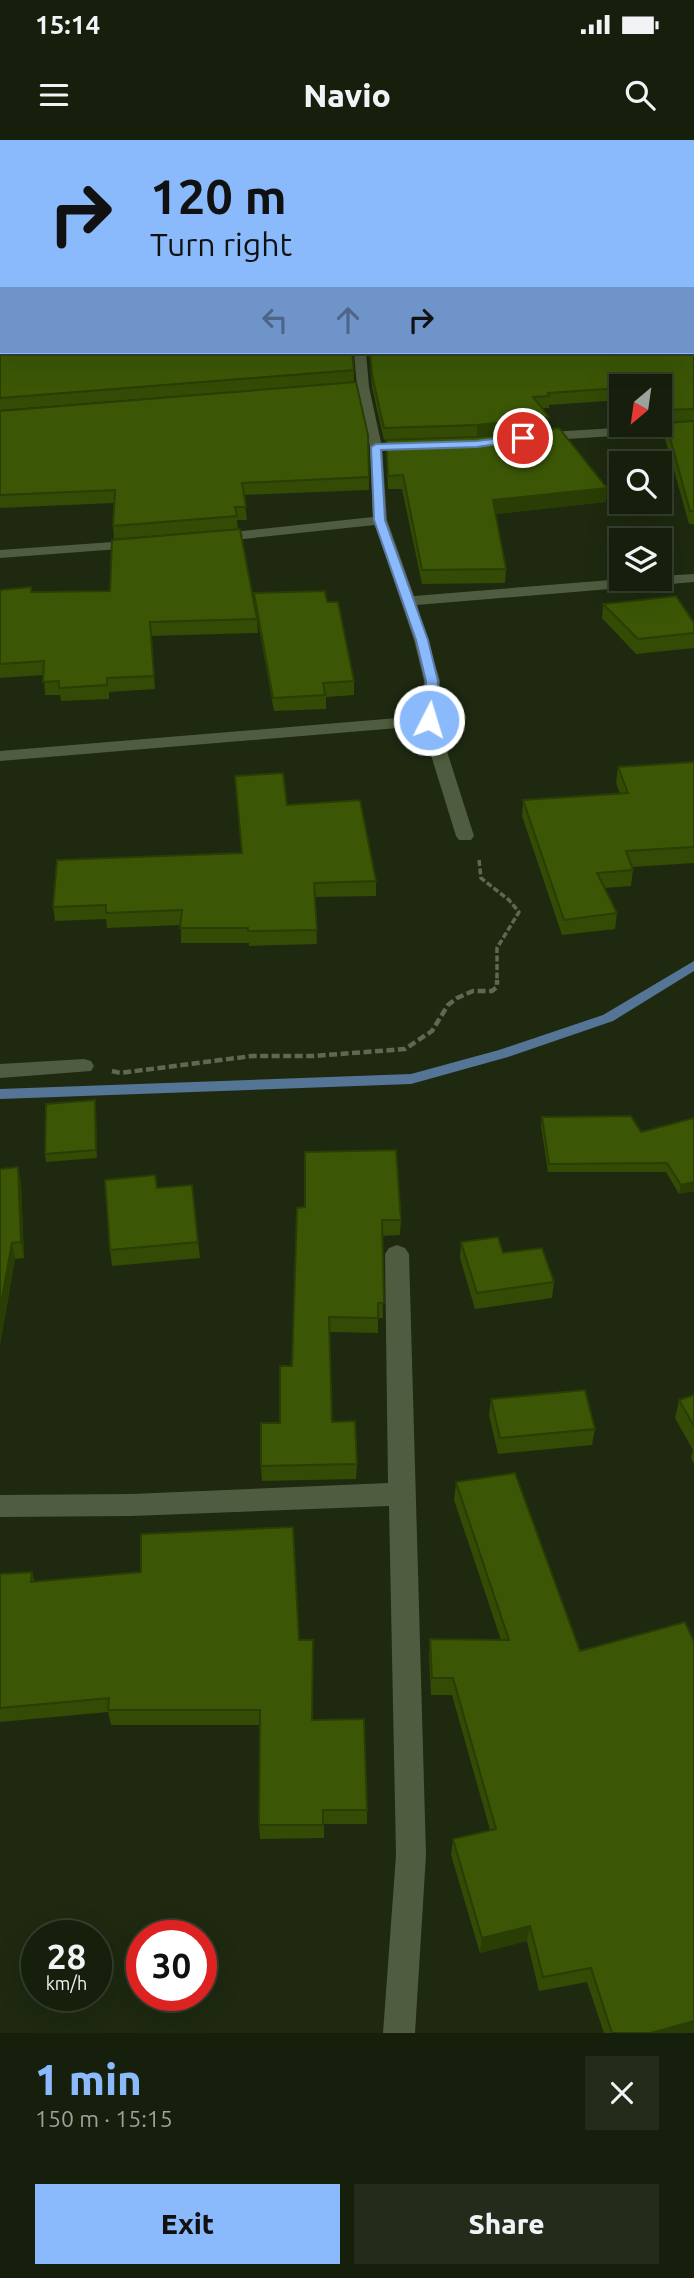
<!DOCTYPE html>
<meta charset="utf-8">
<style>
:root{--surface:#161f0c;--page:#232c1a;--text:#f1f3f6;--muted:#9ea29d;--line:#353d2d;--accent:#8abafc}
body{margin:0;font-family:Ubuntu,sans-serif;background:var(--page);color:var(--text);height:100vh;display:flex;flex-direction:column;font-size:26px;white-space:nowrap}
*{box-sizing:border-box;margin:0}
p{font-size:23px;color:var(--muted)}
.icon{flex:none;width:38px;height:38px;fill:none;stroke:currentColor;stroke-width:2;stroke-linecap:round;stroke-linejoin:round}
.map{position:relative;height:1893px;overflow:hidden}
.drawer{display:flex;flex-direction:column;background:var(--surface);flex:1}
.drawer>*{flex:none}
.guide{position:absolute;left:0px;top:0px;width:695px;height:214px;box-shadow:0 7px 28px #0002,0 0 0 2px var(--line);background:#8abafc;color:#111;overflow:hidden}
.needle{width:46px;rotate:209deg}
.tools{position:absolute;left:609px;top:234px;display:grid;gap:14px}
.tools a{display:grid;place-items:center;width:63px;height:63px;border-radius:0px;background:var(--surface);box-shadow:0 7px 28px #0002,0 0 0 2px var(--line);font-size:35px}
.speed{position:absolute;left:21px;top:1780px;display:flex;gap:14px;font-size:35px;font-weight:700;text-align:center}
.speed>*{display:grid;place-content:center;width:91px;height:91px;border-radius:50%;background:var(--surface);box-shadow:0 7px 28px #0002,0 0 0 2px var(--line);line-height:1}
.speed small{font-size:18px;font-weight:400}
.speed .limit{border:10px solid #d22;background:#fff;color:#111}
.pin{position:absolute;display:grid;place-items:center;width:60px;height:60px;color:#fff;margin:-30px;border:4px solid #fff;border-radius:50%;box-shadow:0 2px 7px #0007}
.me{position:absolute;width:77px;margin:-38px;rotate:5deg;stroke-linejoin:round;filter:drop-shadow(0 0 5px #0008)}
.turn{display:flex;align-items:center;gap:24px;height:147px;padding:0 35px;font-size:32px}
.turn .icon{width:91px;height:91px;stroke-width:2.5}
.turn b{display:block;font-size:49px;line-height:60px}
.lanes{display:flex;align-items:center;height:66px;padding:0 35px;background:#0003;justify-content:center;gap:35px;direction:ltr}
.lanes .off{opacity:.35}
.round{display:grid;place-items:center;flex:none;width:74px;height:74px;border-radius:0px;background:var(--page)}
.summary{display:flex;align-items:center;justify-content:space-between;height:119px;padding:0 35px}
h1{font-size:42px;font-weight:800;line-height:52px;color:var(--accent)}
.button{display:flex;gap:14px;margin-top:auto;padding:14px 35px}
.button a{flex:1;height:80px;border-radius:0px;background:var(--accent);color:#111;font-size:28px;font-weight:800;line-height:80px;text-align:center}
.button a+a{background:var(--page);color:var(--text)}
.status{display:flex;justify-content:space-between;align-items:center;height:49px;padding:0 35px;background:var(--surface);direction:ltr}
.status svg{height:19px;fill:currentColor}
header{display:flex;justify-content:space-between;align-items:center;height:91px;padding:0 35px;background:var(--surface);font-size:32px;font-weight:800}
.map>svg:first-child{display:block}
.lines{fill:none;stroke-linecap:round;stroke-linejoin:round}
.stream{fill:#557597;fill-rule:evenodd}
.river{fill:#143f76;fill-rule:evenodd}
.path-far1{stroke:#5e6852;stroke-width:3.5;stroke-dasharray:6 2.5;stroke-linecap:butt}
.path{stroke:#5e6852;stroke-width:4.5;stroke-dasharray:8 3.5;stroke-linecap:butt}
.street{fill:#4f5c3f;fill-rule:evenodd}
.wall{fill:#334b05}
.shaded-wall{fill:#293d04}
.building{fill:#3b5706;stroke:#293d04;stroke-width:2}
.route{fill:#8abafc;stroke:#5a79a4;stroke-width:2}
</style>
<div class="status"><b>15:14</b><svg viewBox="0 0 49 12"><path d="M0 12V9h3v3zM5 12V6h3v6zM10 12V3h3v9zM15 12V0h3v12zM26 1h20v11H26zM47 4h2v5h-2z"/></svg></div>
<header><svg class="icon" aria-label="menu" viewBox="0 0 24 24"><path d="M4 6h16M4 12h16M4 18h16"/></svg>Navio<svg class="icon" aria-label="search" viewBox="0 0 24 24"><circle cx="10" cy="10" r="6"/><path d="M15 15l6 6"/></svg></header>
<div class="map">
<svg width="694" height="1893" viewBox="0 0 694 1893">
<rect width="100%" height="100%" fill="#1e2910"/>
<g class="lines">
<path class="stream" d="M694 821V831L613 881 508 917 411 944 0 959V949L411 934 499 910 603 875Z"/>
<g class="river">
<path d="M0 0 9 2H2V22Z"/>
<path d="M45 0H92L44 2Z"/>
</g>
<path class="path-far1" d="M479 720 481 738 509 760 519 772 497 808V842"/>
<path class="path" d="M112 931 120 933 252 916H313L405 909 432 891 448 865 457 858 473 851H492L497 847V840"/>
<g class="street">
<rect x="0" y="147" width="2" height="6"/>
<path d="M354 212H366L369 247 382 307 387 380 414 456 623 439H660V436L694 434V442L417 465 440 541 437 580 474 696 471 700H459L456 696 422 586 0 621V611L421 576 424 541 414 500 375 385 215 402 208 398 215 394 373 377 370 307 357 247Z"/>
<path d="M694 283V291L535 301 529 297 535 293Z"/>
<path d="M141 400 148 404 146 407 0 418V410Z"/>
<path d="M84 919 91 921 94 926 91 931 0 938V924Z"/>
<path d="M397 1105 405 1108 409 1114 426 1715 415 1893H383L396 1715 389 1366 131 1376 0 1377V1355L131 1354 388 1343 385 1114 389 1108Z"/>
</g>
</g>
<g class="wall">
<path d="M141 0H694V281L661 282 660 278V247H621V260L549 265V268H543L477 297 384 300 372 247 369 212H693V2H142Z"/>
<path d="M0 186 2 212 354 230V242L0 270Z"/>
<path d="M0 271 369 337V350L244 355 247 380H237L238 389 114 399 113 386 114 363 0 368Z"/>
<path d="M694 281V384H689L664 295 666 283Z"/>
<path d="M386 300 606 362 496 374 506 429 505 443 422 444 402 349H388Z"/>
<path d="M0 450 31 452 257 479 258 493 151 496 155 549 109 552V559L61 561 60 555H45L44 535 0 538Z"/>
<path d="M254 453 327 462 354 541V555L326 557V569L274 571 255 466Z"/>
<path d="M603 464 694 483V508L636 514 602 478Z"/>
<path d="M694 622V723L632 727 633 730 631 746 604 748 617 773 615 789 562 795 522 676 523 660 620 654 616 643 618 627Z"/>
<path d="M235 636 287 665 376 741V756L315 757 317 804 249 806V803H181V785L107 788 106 779 55 781 53 767 242 713Z"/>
<path d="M96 969 97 1018 46 1022 45 1014Z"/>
<path d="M542 977 641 992 694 978V1051L679 1054 666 1032H548L541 986Z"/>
<path d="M18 1027 21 1043 24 1118 15 1119 0 1205V1029Z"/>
<path d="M192 1045 200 1118 112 1126 110 1110 157 1048Z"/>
<path d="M297 1068 401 1080 400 1095 382 1096 383 1178H378V1193L329 1192 332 1282 357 1324 356 1339 262 1341 261 1326 280 1283 292 1226Z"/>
<path d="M461 1102 503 1113 554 1142 552 1158 475 1169 460 1118Z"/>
<path d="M694 1255V1324L691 1318 693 1310 675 1278 679 1260Z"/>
<path d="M491 1259 595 1289 592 1305 498 1314 489 1275Z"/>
<path d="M456 1342 580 1511 694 1502V1893H604L587 1842 539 1851 527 1801 480 1813 451 1715 453 1699 490 1690 452 1555H431L429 1516 430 1499 501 1500 454 1360Z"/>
<path d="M32 1432 34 1441 299 1500H313V1580L367 1670V1684H324V1698L260 1699 259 1685 260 1585H111L108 1572 0 1582V1434Z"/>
</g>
<g class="shaded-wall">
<path d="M549 277 548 289 477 297V285Z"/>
<path d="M607 348 606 362 493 374V360Z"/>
<path d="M95 960 96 969 97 1018 96 1010Z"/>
<path d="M18 1027 21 1043 24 1118 21 1102Z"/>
<path d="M694 1042V1051L679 1054 681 1045Z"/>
<path d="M12 1103 15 1119 0 1205V1169Z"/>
<path d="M530 1786 527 1801 480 1813 482 1798Z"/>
<path d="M694 1881V1893H651Z"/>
</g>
<g class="building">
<path d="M146 0H694V43L693 44V2H147Z"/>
<path d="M693 52H694V76L693 77Z"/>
<rect x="693" y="85" width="1" height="71"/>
<path d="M693 165 694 166V269L662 270 660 260V247H621V248L548 253 549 256 533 257 549 277 477 285 384 288 372 235 370 212H693Z"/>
<path d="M0 186 2 189V212H352L354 230 0 258Z"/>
<path d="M356 242 368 295 369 337 242 343 246 367H235L237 376 113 386 115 350 0 355V271Z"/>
<path d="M694 281V371H690L666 283Z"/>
<path d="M559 288 607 348 493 360 506 429 422 430 403 335 388 336 386 300 478 297Z"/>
<path d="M240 389 257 479 150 482 154 536 107 538V545L59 548V541L43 542 44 521 0 524V450L31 447V452L110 451 112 400Z"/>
<path d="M325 451 327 462H338L354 541 323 543 325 555 273 558 254 453Z"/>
<path d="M676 456 694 483V493L638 499 603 464Z"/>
<path d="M694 622V707L626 711 633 730 597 733 617 773 564 780 523 660 628 653 618 627Z"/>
<path d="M283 633 287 665 360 660 376 741 314 743 317 790 248 791V788H180L182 770 106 773V765L53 767 57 720 242 713 235 636Z"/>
<path d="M95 960 96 1010 45 1014 46 964Z"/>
<path d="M631 976 641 992 694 978V1042L681 1045 667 1023 549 1024 542 977Z"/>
<path d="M396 1010 401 1080H382L384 1163H378V1178L329 1177 332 1282 355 1281 357 1324 261 1326V1283H280V1226H292L297 1068 305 1067V1012Z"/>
<path d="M18 1027 21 1102 12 1103 0 1169V1029Z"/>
<path d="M155 1035 157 1048 192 1045 198 1102 110 1110 105 1040Z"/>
<path d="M498 1097 503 1113 542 1108 554 1142 477 1153 461 1102Z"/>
<path d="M585 1250 595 1289 500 1298 491 1259Z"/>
<path d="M694 1255V1286L679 1260Z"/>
<path d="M515 1333 580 1511 685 1482 694 1502V1881L651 1893H612L591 1828 543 1837 530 1786 482 1798 453 1699 496 1689 453 1538H432L430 1499 509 1500 456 1342Z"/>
<path d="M293 1387 299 1500H313L312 1580 364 1579 367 1670H323V1685H259L260 1570H108L109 1558 0 1568V1434L32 1432 31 1442 141 1432V1394Z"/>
</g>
<path class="route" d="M523 295 527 298 526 300 477 307 381 310 385 380 428 500 438 541 435 580 433 583H425L426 541 416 500 374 380 371 307 376 304 477 301Z"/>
</svg>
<div class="tools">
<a><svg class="needle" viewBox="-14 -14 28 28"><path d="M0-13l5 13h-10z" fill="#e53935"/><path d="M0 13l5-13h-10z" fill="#9ea29d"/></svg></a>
<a><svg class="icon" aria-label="search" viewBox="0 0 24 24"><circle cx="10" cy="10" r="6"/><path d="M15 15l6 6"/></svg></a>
<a><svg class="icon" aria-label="layers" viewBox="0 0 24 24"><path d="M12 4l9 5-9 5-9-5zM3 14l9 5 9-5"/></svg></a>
</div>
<div class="speed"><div>28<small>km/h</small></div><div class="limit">30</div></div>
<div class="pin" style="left:523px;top:298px;background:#d93025"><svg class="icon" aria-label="arrive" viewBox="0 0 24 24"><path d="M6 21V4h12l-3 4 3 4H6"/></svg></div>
<svg class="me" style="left:429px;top:580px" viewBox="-20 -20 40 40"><circle r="17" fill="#8abafc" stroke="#fff" stroke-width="3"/><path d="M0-11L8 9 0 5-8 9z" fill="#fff"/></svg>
<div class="guide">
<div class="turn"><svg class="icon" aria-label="right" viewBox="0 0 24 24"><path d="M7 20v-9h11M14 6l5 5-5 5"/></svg><div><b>120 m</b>Turn right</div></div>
<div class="lanes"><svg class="icon off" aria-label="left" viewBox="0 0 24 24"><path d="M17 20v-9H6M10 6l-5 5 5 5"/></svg><svg class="icon off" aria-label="ahead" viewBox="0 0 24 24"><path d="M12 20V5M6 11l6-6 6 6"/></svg><svg class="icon" aria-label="right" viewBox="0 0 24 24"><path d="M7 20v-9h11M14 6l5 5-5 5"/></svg></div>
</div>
</div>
<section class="drawer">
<div class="summary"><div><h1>1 min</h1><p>150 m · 15:15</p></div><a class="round"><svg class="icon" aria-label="close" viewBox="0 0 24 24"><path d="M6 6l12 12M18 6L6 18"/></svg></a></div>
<div class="button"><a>Exit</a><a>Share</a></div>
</section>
